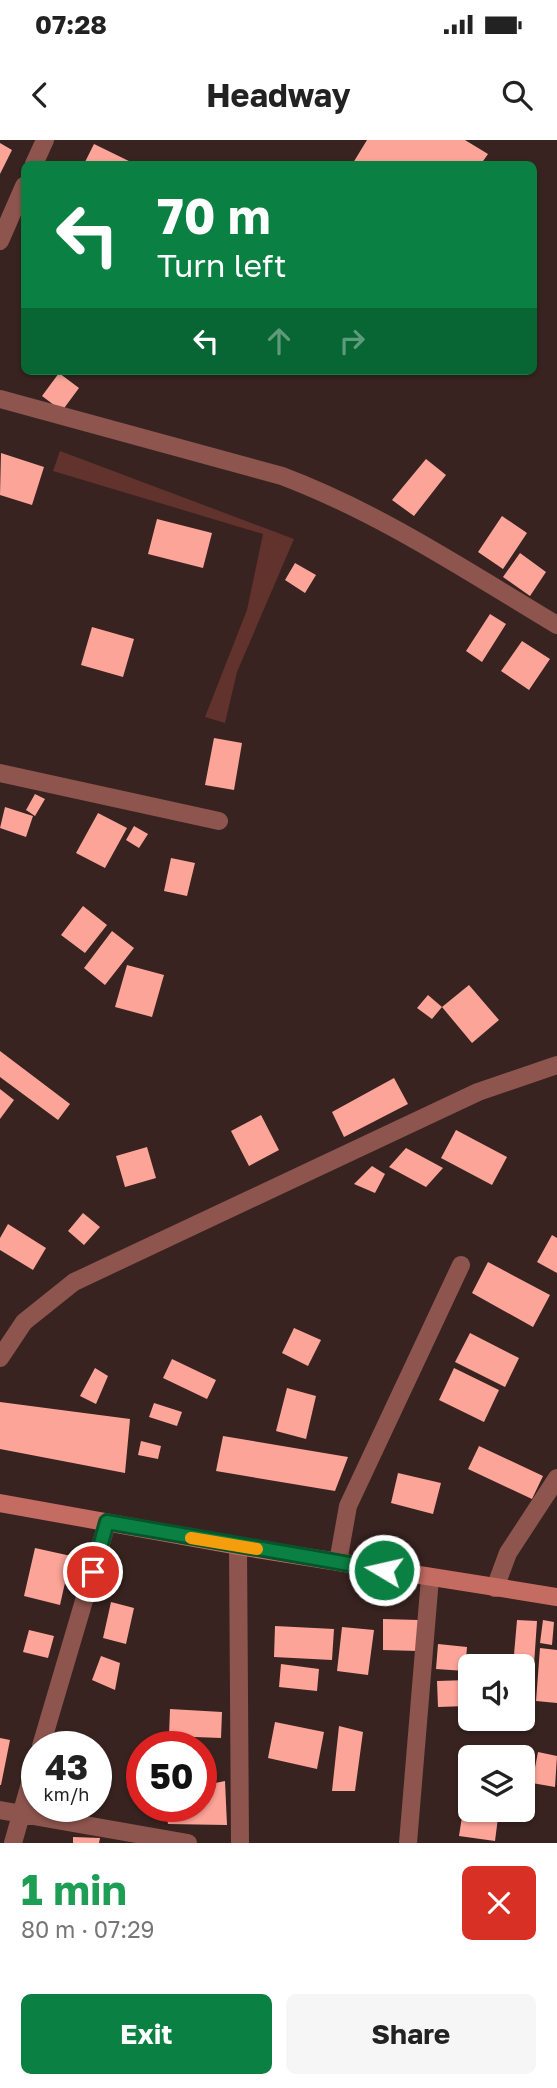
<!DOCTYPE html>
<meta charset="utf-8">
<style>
:root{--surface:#fff;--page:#f6f6f6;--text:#222;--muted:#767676;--accent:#0b8043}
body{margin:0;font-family:"Golos Text",sans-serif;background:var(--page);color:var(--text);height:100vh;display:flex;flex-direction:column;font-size:26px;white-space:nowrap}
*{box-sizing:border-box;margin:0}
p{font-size:23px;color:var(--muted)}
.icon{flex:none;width:38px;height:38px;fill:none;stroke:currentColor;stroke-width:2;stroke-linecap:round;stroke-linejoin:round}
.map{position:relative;height:1703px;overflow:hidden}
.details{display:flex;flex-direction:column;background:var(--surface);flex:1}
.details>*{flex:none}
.guide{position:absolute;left:21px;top:21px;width:516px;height:214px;border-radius:10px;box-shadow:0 2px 5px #0004;background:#0b8043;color:#fff;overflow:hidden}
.tools{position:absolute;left:458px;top:1514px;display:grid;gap:14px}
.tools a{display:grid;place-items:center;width:77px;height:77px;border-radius:10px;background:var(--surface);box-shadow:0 2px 5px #0004;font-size:35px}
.speed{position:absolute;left:21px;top:1591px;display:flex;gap:14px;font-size:35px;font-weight:700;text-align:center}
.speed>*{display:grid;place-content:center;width:91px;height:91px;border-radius:50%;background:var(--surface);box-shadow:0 2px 5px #0004;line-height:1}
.speed small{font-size:18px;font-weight:400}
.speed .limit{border:10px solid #d22;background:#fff;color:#111}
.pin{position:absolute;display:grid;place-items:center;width:60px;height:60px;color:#fff;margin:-30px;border:4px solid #fff;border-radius:50%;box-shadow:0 2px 7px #0007}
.me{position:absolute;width:77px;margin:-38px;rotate:279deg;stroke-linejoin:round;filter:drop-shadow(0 0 5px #0008)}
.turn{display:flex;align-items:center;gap:24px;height:147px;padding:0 21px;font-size:32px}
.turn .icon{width:91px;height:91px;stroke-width:2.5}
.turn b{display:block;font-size:49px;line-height:60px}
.lanes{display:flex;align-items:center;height:66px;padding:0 21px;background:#0003;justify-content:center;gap:35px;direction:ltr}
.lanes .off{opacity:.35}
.round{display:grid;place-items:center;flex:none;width:74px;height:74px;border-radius:10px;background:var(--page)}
.headline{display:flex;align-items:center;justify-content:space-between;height:119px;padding:0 21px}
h1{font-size:42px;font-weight:700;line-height:52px;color:#1e9e55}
.cta{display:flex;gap:14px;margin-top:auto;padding:14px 21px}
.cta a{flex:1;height:80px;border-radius:10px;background:var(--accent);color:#fff;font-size:28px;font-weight:700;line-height:80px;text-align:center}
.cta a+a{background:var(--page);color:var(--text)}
.status{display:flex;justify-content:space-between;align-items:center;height:49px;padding:0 35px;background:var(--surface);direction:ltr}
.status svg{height:19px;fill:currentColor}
header{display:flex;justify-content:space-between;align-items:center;height:91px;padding:0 21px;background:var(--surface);font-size:32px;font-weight:700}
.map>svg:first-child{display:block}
.green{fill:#62322c}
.building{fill:#fda499}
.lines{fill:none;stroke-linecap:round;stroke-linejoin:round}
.minor{stroke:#8d554e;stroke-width:18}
.secondary{stroke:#c56c62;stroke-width:18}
.route-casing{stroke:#07532c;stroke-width:18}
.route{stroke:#0b8043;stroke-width:12}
.slow{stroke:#f59e0b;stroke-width:12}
</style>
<div class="status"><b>07:28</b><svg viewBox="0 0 49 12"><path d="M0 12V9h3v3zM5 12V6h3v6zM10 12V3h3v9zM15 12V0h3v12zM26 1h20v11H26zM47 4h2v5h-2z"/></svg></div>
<header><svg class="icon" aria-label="back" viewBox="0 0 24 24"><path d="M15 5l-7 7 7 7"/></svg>Headway<svg class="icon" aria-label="search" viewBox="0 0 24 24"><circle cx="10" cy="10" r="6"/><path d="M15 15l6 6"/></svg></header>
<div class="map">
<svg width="557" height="1703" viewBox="0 0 557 1703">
<rect width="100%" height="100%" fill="#382320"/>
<path class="green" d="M60,311l234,88 -57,133 -12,51 -20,-6 42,-107 16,-76 -210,-63z"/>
<path class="building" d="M367,0h98l23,14 -7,10h-126l-2,-1z
M0,3l12,7 -12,24z
M94,4l41,20h-51z
M59,233l20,15 -17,23 -20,-15z
M1,313l43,14 -12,38 -32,-10z
M426,319l20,16 -32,41 -22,-16z
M502,376l25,17 -24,36 -25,-17z
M157,379l55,14 -9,35 -55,-14z
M520,413l26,19 -16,24 -27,-19z
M295,423l21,12 -11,18 -20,-13z
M490,474l16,10 -24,38 -16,-11z
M92,487l42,12 -11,38 -42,-12z
M522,501l28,18 -21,31 -28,-19z
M214,598l28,5 -8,47 -29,-5z
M35,654l10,5 -10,17 -9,-6z
M5,667l28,9 -7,21 -26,-9z
M98,673l29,15 -22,40 -29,-15z
M134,686l14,8 -9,14 -13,-8z
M171,718l24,5 -8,33 -23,-5z
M83,766l24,19 -22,28 -24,-18z
M112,791l22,17 -29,37 -21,-17z
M127,825l37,10 -12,42 -37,-10z
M469,845l30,35 -27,23 -30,-36z
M428,855l14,12 -10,12 -15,-11z
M0,911l70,53 -12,16 -58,-43z
M394,938l14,26 -64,33 -12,-25z
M0,949l14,11 -14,19z
M261,975l18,35 -30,16 -18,-35z
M456,990l51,27 -15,28 -51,-27z
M147,1007l9,31 -31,9 -9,-31z
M406,1008l37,20 -17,19 -37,-20z
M372,1026l13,8 -10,19 -21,-9z
M83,1073l17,14 -16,18 -16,-14z
M8,1084l38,24 -13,22 -33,-20v-12z
M552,1095l5,3v35l-20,-11z
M488,1122l62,33 -17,32 -61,-34z
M294,1188l27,12 -13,26 -26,-13z
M470,1193l49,25 -14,29 -50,-25z
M172,1219l44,21 -9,19 -44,-21z
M95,1228l13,8 -12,28 -16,-8z
M454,1228l45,22 -15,32 -45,-22z
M287,1248l29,8 -10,43 -30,-8z
M0,1262l130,17 -5,54 -125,-24z
M154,1263l28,9 -5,14 -28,-9z
M223,1296l125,21 -13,34 -119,-20z
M141,1301l20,5 -3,13 -20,-4z
M479,1306l64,30 -11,23 -64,-30z
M398,1333l43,10 -8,31 -42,-11z
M35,1408l36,8 -11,49 -36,-9z
M111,1462l23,6 -8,36 -23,-6z
M383,1479l35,1v31l-35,-1z
M517,1480l20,1 -5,73 -9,-1v-27h-10z
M543,1480l11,2 -2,23 -12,-2z
M275,1486l59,3 -2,31 -58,-3z
M342,1487l32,3 -6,45 -31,-4z
M29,1490l25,6 -6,22 -25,-6z
M438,1504l29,3 -2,24 -29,-2z
M540,1508l17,2v53l-21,-2z
M101,1516l19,7 -5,27 -23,-10z
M281,1524l38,5 -2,22 -38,-4z
M468,1540v26l-30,1 -1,-26z
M170,1569l52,3 -1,26 -52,-2z
M275,1582l49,10 -7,37 -49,-11z
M339,1586l24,6 -8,59h-23z
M0,1598l10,2 -9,45h-1z
M538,1612l19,4 -2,31 -23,-4z
M225,1641l2,44 -59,-1 -3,-18h36v-20z
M464,1664l7,1v5h28l-4,31 -36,-5z
M73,1697l27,1 -1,5h-26z"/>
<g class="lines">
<path class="minor" d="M34,24l11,-24
M0,101l24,-55
M0,259l282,77c98,37 185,95 275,149
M0,633l219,48
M0,1218l24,-36 50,-40 404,-190 79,-27
M238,1406l2,297
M338,1422l10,-56 113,-241
M495,1448l13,-35 49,-75
M41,1606l66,-223
M0,1670l188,33
M13,1703l24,-84
M408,1703l22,-265"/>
<path class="secondary" d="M0,1363l238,43 319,51"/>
</g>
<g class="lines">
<defs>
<path id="route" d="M93,1432l14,-50 277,48"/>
</defs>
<use href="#route" class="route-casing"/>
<use href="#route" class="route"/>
<path class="slow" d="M191,1398l66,11"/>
</g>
</svg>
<div class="tools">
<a><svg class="icon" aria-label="sound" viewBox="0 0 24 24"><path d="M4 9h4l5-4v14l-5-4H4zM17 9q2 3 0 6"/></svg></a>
<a><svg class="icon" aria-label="layers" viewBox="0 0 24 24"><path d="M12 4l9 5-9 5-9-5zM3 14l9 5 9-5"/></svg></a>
</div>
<div class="speed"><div>43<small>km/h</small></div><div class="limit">50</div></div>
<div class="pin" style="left:93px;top:1432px;background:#d93025"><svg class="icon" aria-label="arrive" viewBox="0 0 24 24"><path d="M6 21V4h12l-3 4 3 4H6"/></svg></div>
<svg class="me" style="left:384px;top:1430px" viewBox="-20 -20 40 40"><circle r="17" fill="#0b8043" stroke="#fff" stroke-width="3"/><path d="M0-11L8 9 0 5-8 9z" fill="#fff"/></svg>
<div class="guide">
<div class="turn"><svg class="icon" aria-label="left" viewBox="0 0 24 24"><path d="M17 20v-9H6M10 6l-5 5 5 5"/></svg><div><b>70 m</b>Turn left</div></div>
<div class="lanes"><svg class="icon" aria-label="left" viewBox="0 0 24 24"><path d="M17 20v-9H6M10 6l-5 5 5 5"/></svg><svg class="icon off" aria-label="ahead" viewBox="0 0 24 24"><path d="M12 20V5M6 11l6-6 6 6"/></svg><svg class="icon off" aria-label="right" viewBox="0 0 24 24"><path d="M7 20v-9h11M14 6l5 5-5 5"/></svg></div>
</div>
</div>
<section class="details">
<div class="headline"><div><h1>1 min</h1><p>80 m · 07:29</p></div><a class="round" style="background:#d93025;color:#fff"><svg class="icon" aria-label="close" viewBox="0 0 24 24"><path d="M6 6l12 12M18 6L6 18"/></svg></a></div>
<div class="cta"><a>Exit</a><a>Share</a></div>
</section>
